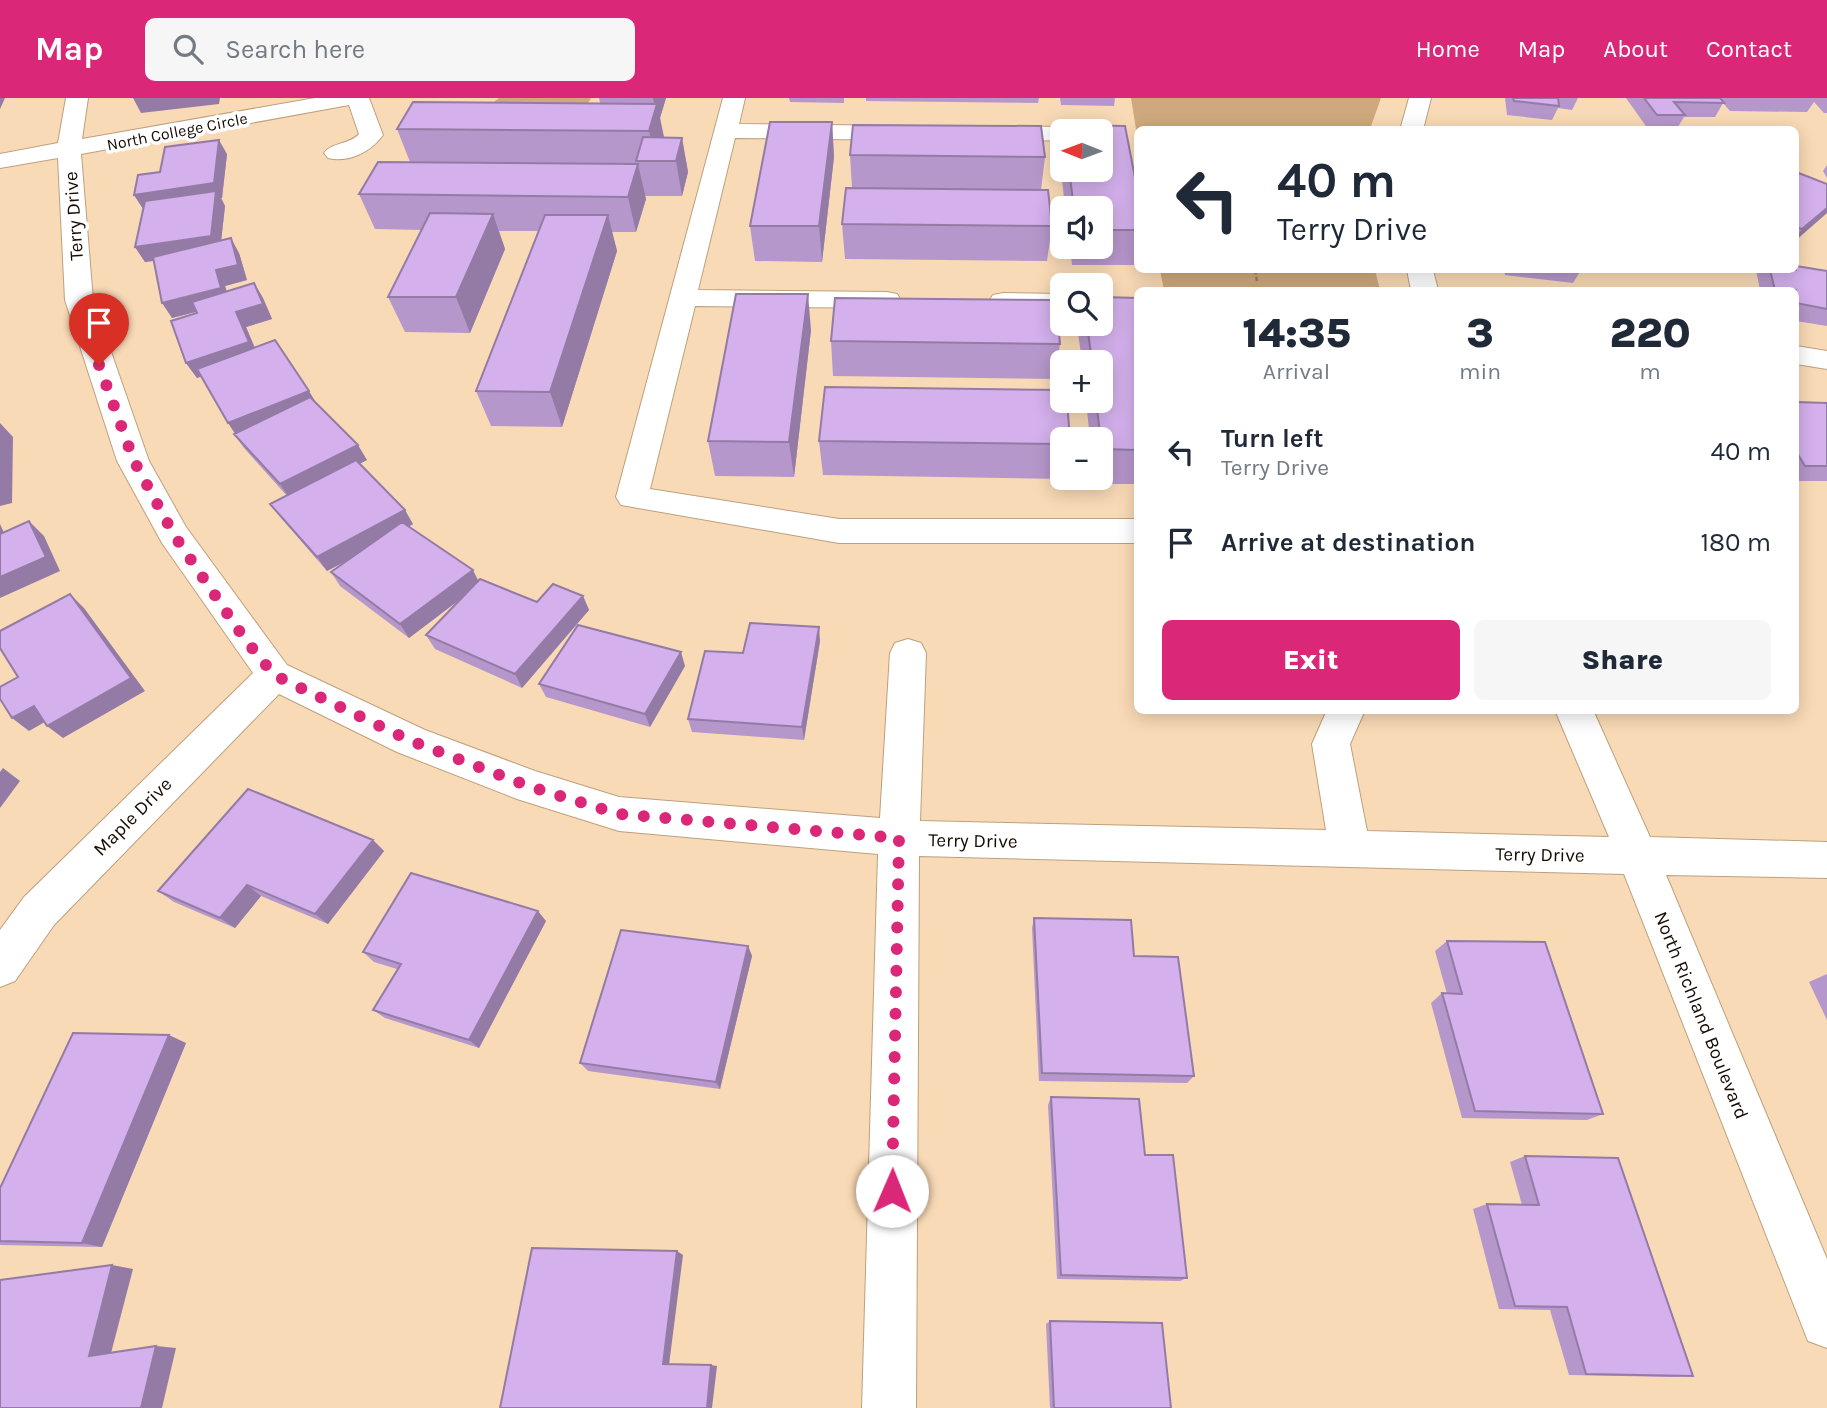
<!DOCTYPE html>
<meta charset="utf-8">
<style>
:root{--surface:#fff;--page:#f6f6f7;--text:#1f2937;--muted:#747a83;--accent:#db2777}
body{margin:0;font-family:Karla,sans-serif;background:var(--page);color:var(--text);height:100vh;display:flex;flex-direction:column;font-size:26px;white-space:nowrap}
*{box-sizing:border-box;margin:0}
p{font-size:23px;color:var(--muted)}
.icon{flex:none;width:38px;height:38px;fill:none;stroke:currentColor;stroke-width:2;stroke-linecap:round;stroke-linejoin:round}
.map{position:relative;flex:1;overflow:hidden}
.sheet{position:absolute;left:1134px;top:189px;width:665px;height:427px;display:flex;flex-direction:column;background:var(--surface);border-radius:10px;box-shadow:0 4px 18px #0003}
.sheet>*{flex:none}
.banner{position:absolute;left:1134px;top:28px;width:665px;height:147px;border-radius:10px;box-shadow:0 4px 18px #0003;background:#fff;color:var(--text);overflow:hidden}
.needle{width:46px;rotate:271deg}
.tools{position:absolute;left:1050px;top:21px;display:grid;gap:14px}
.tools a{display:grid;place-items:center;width:63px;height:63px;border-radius:10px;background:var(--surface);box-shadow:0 4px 18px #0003;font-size:35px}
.pin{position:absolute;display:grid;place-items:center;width:60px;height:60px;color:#fff;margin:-72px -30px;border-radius:50% 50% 50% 0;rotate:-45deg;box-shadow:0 0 7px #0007}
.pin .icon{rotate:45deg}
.me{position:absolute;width:77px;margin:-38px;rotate:1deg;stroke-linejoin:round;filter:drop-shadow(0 0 5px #0008)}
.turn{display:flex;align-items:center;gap:24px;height:147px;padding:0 28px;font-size:32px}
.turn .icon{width:91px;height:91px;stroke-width:2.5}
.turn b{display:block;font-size:49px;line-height:60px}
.eta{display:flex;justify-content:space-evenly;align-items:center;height:119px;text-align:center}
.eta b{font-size:42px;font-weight:800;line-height:49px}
.button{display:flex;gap:14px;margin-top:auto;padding:14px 28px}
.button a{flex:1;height:80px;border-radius:10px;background:var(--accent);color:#fff;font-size:28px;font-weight:800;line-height:80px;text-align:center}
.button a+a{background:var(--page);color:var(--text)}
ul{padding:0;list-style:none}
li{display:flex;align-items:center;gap:21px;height:91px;padding:0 28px}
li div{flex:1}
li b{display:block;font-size:26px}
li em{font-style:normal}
header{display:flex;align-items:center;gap:42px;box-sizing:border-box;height:98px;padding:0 35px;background:var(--accent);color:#fff}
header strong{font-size:33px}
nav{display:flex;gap:38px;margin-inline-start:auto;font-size:24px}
.search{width:490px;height:63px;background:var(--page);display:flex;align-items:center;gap:18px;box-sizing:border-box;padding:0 24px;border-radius:10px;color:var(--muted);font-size:26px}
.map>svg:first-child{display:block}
.green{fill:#cfa97d}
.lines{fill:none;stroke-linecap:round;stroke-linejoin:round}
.minor-casing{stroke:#bda07d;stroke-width:2}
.path{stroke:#978168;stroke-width:2.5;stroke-dasharray:4.5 2.5;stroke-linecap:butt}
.minor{fill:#fff;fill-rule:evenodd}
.wall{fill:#b697cb}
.shaded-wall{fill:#947ba5}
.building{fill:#d4b0ec;stroke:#947ba5;stroke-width:2}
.route{stroke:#db2777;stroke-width:12;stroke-dasharray:0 21.6}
.labels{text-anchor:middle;stroke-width:7;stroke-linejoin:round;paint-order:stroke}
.far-street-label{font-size:16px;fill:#160b02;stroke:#fff}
.street-label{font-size:19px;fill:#160b02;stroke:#fff}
</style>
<header>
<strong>Map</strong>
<div class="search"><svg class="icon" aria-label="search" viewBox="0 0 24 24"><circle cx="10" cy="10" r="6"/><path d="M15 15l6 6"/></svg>Search here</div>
<nav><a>Home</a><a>Map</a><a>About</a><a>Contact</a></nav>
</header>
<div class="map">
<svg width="1827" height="1310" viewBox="0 0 1827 1310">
<rect width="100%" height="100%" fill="#f9dab6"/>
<path class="green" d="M499,0h91l1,1 -10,12 -91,-6z
M1131,0h250l-11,31 -232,1 -1,5z
M1160,172h215l5,20h-216z"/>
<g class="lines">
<defs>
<path id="minor" d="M66,0h22l-6,41 233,-41h54l14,37c-12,17 -35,28 -55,23l-4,-5c8,-11 25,-8 35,-19l-10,-29 -268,49 12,146 56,161 37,66 101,138 138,65 110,41 84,26 261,21 10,-165 5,-10 13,-4 13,4 5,10 -6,168 406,9 -14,-86 15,-34h38l-15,34 17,87 242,6 -54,-127h38l57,127 177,5v36l-161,-3 161,384v89l-19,-7 -184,-467 -705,-18 -3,552h-54l16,-554 -259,-23 -102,-32 -120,-47 -118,-58 -225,231 -39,56 -15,6v-57l24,-33 229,-224 -91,-130 -45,-82 -52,-161 -7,-142 -58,10v-14l58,-11z
M723,0h22l-6,26 166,2 8,2 4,5 -4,5 -8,2 -170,-2 -37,152 189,2 10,2 4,6 -4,6 -10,2 -192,-2 -45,183 189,30h299v24h-299l-218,-38 -5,-8z
M1409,0h22l-8,32h-23z
M990,28l72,1 10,4h-10v10l-80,-3 -4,-5 4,-5z
M1407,172h26l5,20h-27z
M1003,195l59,1v16l-69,-3 -4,-6 4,-6z
M1796,248l31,5v18l-31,-5z"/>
</defs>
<use href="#minor" class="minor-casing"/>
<path class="path" d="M1255,172l2,11"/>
<use href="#minor" class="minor"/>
</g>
<path class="wall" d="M599,0h67l-6,20 4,19 18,1 6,34 -6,24h-37l1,3 -10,33h-24l5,19 -55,176 -71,-1 -15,-35 63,-160h-40l6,18 -35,84 -65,-1 -17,-35 34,-67 -47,-1 -16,-35 51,-32 -13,-33 203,-26z
M789,0h55v5l-54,-1z
M866,0h173l-1,5 -172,-2z
M1060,0h55l-1,8 -53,-1z
M1505,0h73l-6,12 -14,-2 -6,12 -45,-5z
M1626,0h201v15h-3l-10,-11 -7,10 -77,-1 -7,-8 -8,14h-31l-8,13 -28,-1z
M832,24l2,35 -12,105 -67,-1 -5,-35z
M1064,27l61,1 13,67v72h-66l-2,-18h31v-39h-36l-5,-48 2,-22v32h39v-39h-38z
M227,56l-5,44h-1l4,8 -4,35 18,12 8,27 -22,6 2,5 27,-8 9,15 9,21 -26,8 9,21 61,55 51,57 -8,4 54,60 -4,3 69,54 59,21 46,-6 6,14 -67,78 -87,-39 -9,-14 36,-37 -53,40 -69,-52 -9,-14 14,-10 -18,9 -46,-53 -11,-14 17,-8 -43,-48 -10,-14 1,-1 -34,-57 -4,2 -11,-15 11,-50 -1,-1 -24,6 -18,-57 -9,1 -10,-15 8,-38 -9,-14 26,-23z
M850,57l195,2 -4,33 11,36 -5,35 -202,-2 -3,-35 10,-36z
M1827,67v13l-4,-7z
M1796,74l31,12v29l-31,27z
M1504,172h77l-8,13 -68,-8z
M1756,172h40l31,1v55l-31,-5v-31h-36z
M1138,200v186h-42l-1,-6h6v-39h-11l-4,-38h15v-39h-19l-4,-29 1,-9h22z
M811,232l-17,147 -79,-1 -7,-35z
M831,243l229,3 -5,35 -222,-3z
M1796,304l31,1v78h-31z
M1062,341v39l3,1 -242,-4 -4,-34z
M820,543l-16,99 -112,-8 -4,-13 55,-66z
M685,568l-35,61 -104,-30 -7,-13z
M373,742l11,11 -56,73 -67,-28 -26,32 -61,-26 -16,-11z
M1034,820l100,38 60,120 -7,7 -148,-2 -7,-153z
M546,823l-67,127 -94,-30 -12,-8 24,-41 -23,-7 -11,-10z
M1447,843l156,173 -16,6 -125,-2 -31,-115 11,-10 5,1 -12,-43z
M748,848l4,10 -32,133 -132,-18 -8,-8z
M1827,876v46l-18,-38z
M186,945l-84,204 -102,-2v-57z
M1051,999l94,58 42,123 -7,3 -123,-2 -9,-174z
M1525,1058l168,220 -21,1 -103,-2 -19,-65 -51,-1 -26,-100 14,-5 35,1 -12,-43z
M1050,1223l121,87h-121l-4,-84z"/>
<path class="shaded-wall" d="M0,0h5l-5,11z
M133,0h87l-1,6 -78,9z
M653,0h13l-6,20 4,20 -9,23 -6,-30 6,-21z
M832,24l2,35 -12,105 -3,-36z
M682,40l6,34 -6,24 -6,-35z
M219,42l8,14 -5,44h-1l4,8 -5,45 -75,11 -10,-15 9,-37 -10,-15z
M638,66l8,35 -10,33 -8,-35z
M1827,110v5l-31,27v-2l6,-9z
M493,116l12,35 -35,84 -14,-36z
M608,117l9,36 -55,176 -12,-35z
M231,140l8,15 8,27 -22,6 5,17 -58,15 -10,-15 54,-33z
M254,185l9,15 9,21 -26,8 13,31 -62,20 -11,-15 50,-51z
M808,196l3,36 -17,147 -5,-35z
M309,293l9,15 -80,32 -10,-15z
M0,325l13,14 -1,66 -12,3z
M358,347l9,15 -77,39 -10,-15z
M405,412l8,14 -86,47 -10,-14z
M29,423l15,15 16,35 -60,27v-21z
M0,426l12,26 -12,-12z
M473,472l7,14 -71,54 -9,-14z
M70,496l14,14 61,83 -82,47 -16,-12z
M583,498l6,14 -67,78 -7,-14z
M819,529l1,14 -16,99 -2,-13z
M681,554l4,14 -35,61 -5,-13z
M34,608l16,13 -21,12 -17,-13z
M3,670l17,13 -20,27v-36z
M373,742l11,11 -56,73 -13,-10z
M247,787l14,11 -26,32 -15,-10z
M538,813l8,10 -67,127 -10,-8z
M748,848l4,10 -32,133 -4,-7z
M169,937l17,8 -84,204 -20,-4z
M677,1153l6,4 -14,110 -6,-1z
M112,1167l21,4 -23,88 -21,-1z
M156,1248l20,2 -14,60h-21z
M711,1267l6,1 -5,42h-5z"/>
<path class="building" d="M1513,0h45l1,8 -45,-5z
M1644,0h76l4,5 -50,-1 11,13h-28z
M413,4l244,2 -8,27 -252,-2z
M770,24h62l-13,104h-69z
M853,27l188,1 4,31 -195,-2z
M1064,27l61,1 13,67v37h-37v-22h-27l-5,-38h32v-39h-36z
M643,39l39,1 -6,23h-40z
M219,42l-5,43 -80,12 4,-20 22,-3 5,-25z
M378,64l260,2 -10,33 -269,-3z
M1796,74l31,12v24l-25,21 -6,-2z
M846,90l202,2 4,36 -210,-2z
M216,93l-5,45 -76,11 10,-46z
M430,115l63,1 -37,83h-68z
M545,117h63l-58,177 -74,-1z
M231,140l7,27 -22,5 5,18 -59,15 -9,-46z
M1796,168l31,5v38l-31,-6v-13h-21l-5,-20h26z
M254,185l9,21 -27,8 13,30 -63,21 -15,-42 26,-8 -5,-11z
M736,196h72l-19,148 -81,-1z
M1101,199l37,1v152l-36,-1 -6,-48h5v-39h-9l-5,-38h14z
M835,200l221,2 4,44 -229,-3z
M275,242l34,51 -81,32 -31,-54z
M825,289l237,3v11h5l3,38h-8v5l-243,-3z
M310,299l48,48 -78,39 -46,-50z
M1796,304l31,1v63h-22l-9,-15z
M356,362l49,50 -88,47 -47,-53z
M29,423l17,36 -46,20v-43z
M402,424l71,48 -73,54 -69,-52z
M480,481l57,23 16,-18 30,12 -68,78 -89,-39z
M70,496l61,84 -84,48 -13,-20 -22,12 -12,-19v-12l18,-10 -18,-29v-17z
M750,525l69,4 -17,100 -114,-8 17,-68 38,2z
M578,527l103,27 -36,62 -106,-30z
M248,691l125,51 -58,74 -68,-29 -27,33 -62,-27z
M411,775l127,38 -69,129 -96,-30 28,-46 -38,-12z
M1034,820l97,2 3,36 44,1 16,119 -152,-3z
M621,832l127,16 -32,136 -136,-19z
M1447,843l98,1 58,172 -128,-3 -33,-118 20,1z
M73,935l96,2 -87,208 -82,-2v-53z
M1051,999l88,2 6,56h28l14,123 -126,-3z
M1525,1058l93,2 75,218 -107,-2 -19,-67 -52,-1 -28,-102 52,1z
M532,1150l145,3 -14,113 48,1 -4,43h-207z
M112,1167l-23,91 67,-10 -15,62h-141v-128z
M1050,1223l112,2 9,85h-117z"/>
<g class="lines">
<path class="route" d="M99,267l35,96 40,74 70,103 30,37 137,66 120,46 88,27 280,24 -7,353"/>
</g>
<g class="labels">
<g class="far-street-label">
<text transform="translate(177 33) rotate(-11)" y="6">North College Circle</text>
</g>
<g class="street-label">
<text transform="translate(73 118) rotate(-94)" y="7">Terry Drive</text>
<text transform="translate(132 718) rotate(-45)" y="7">Maple Drive</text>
<text transform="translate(973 742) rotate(1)" y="7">Terry Drive</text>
<text transform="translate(1540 756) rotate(1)" y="7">Terry Drive</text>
<text transform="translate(1702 917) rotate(68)" y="7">North Richland Boulevard</text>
</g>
</g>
</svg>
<div class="tools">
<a><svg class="needle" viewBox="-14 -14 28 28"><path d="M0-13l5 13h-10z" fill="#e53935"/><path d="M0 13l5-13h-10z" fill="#747a83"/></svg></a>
<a><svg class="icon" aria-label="sound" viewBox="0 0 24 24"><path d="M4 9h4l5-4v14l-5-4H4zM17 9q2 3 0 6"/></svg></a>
<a><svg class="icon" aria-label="search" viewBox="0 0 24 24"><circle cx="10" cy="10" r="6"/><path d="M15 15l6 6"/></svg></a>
<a>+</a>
<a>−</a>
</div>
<div class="pin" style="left:99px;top:267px;background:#d93025"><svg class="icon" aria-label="arrive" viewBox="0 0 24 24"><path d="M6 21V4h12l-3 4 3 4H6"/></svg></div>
<svg class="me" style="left:892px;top:1093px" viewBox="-20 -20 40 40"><circle r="19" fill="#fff"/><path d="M0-13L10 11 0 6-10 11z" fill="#db2777"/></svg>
<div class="banner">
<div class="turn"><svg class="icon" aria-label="left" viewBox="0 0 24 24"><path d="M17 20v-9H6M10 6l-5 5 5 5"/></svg><div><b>40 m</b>Terry Drive</div></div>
</div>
<section class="sheet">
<div class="eta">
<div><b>14:35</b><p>Arrival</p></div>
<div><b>3</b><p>min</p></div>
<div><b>220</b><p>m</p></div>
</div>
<ul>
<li><svg class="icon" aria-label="left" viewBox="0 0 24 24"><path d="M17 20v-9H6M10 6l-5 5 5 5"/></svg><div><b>Turn left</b><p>Terry Drive</p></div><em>40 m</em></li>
<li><svg class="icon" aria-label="arrive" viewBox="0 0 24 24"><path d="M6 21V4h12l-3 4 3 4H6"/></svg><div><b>Arrive at destination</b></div><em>180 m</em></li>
</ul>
<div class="button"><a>Exit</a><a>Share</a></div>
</section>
</div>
